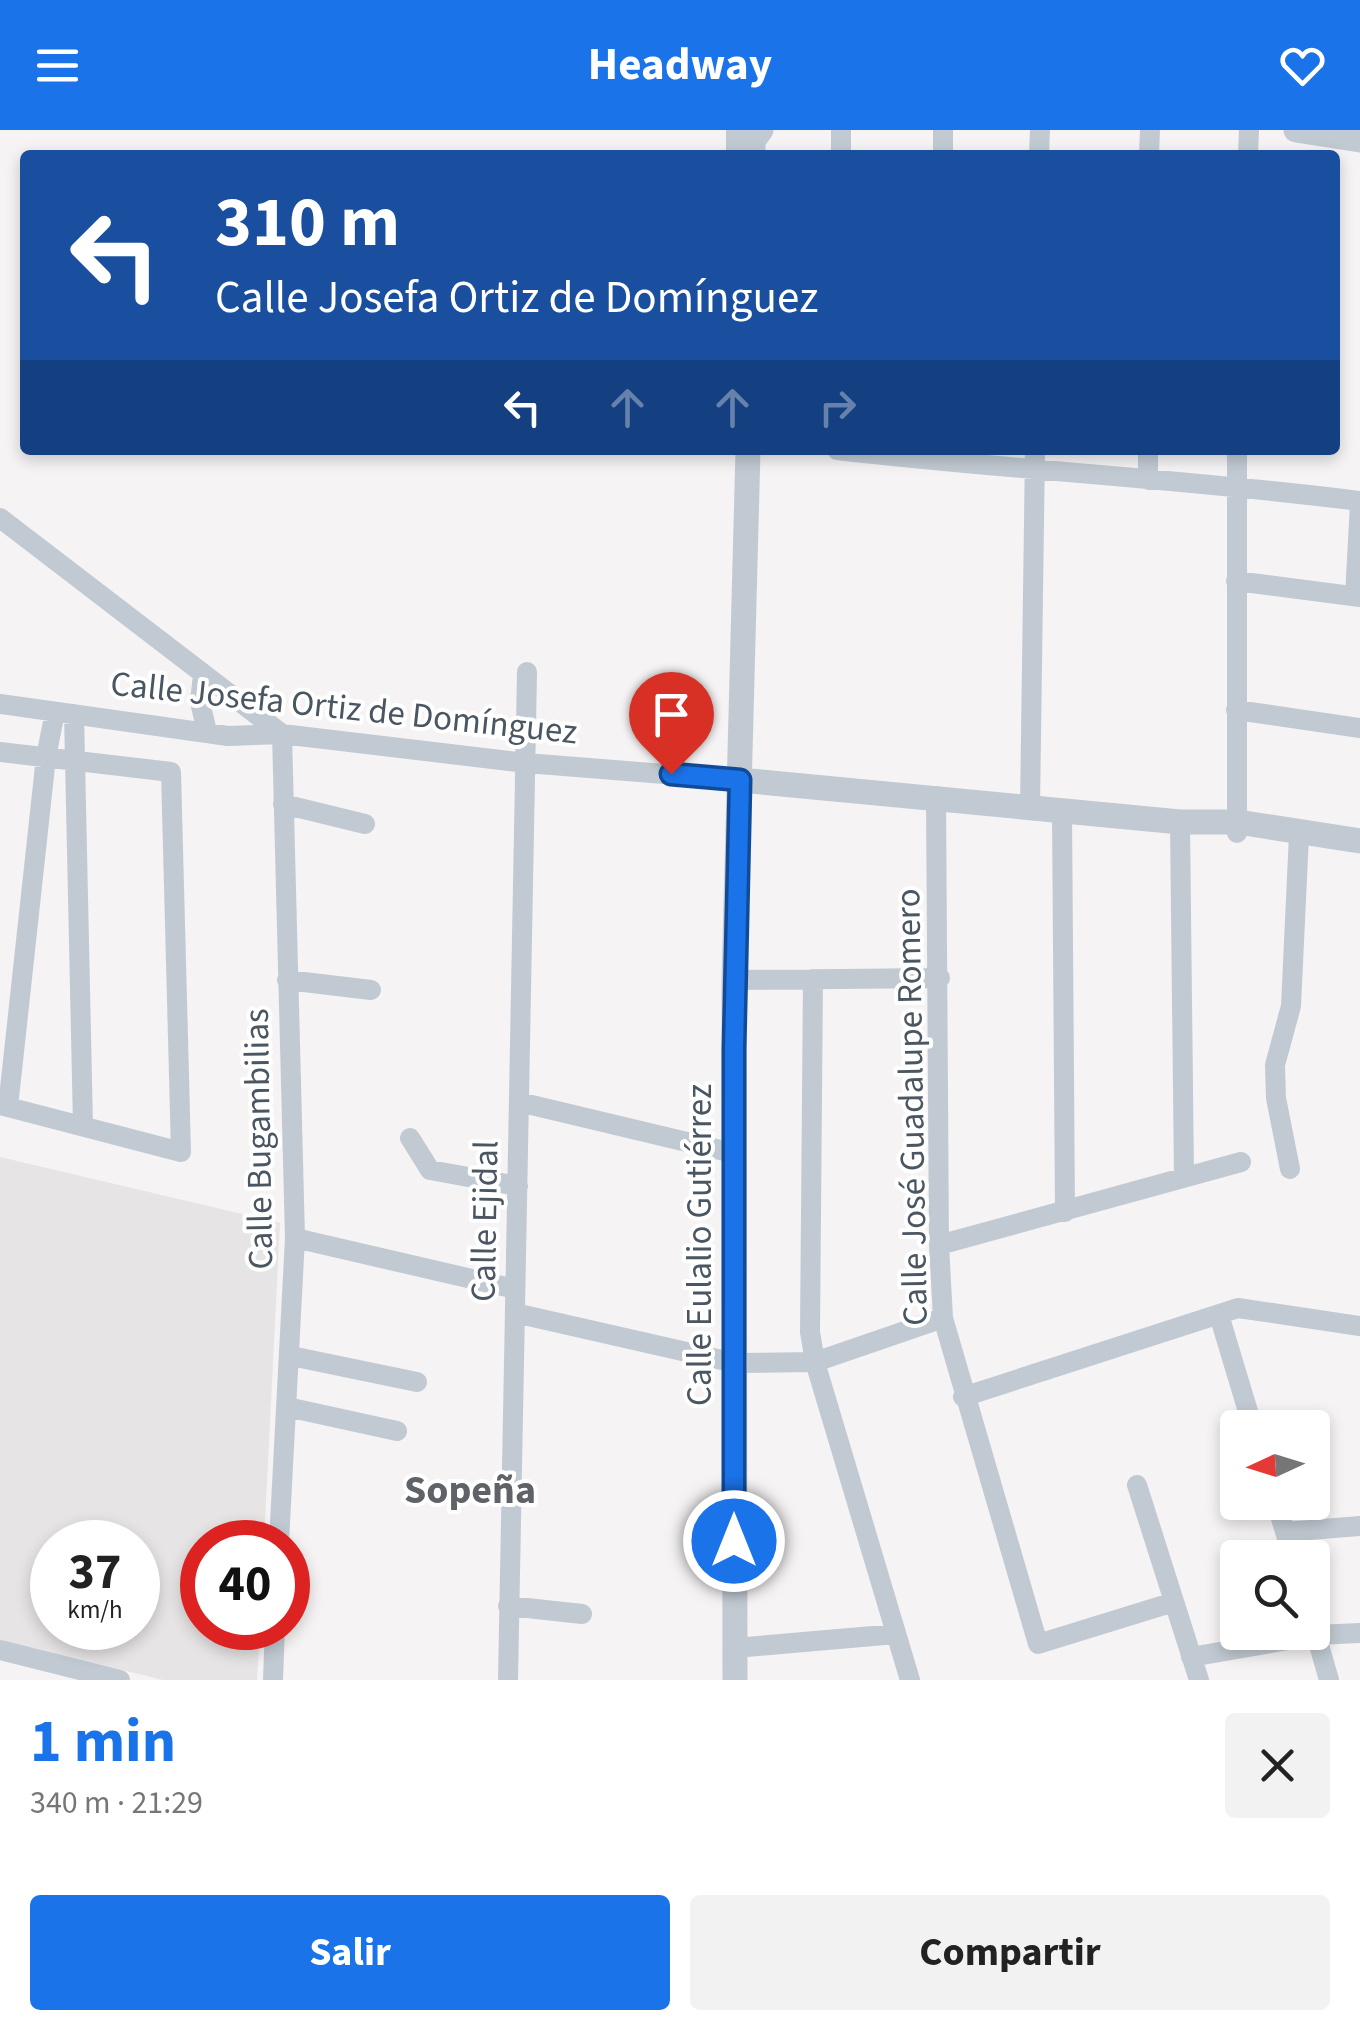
<!DOCTYPE html>
<html lang="es">
<meta charset="utf-8">
<style>
:root{--surface:#fff;--page:#f2f2f2;--text:#222;--muted:#767676;--accent:#1a73e8}
body{margin:0;font-family:"Source Sans 3",sans-serif;background:var(--page);color:var(--text);height:100vh;display:flex;flex-direction:column;font-size:38px;white-space:nowrap}
*{box-sizing:border-box;margin:0}
p{font-size:32px;color:var(--muted)}
.icon{flex:none;width:55px;height:55px;fill:none;stroke:currentColor;stroke-width:2;stroke-linecap:round;stroke-linejoin:round}
.map{position:relative;height:1550px;overflow:hidden}
.sheet{display:flex;flex-direction:column;background:var(--surface);flex:1}
.sheet>*{flex:none}
.guide{position:absolute;left:20px;top:20px;width:1320px;height:305px;border-radius:10px;box-shadow:0 5px 15px #0003;background:#1a4fa0;color:#fff;overflow:hidden}
.needle{width:65px;rotate:266deg}
.fabs{position:absolute;left:1220px;top:1280px;display:grid;gap:20px}
.fabs a{display:grid;place-items:center;width:110px;height:110px;border-radius:10px;background:var(--surface);box-shadow:0 5px 15px #0003;font-size:50px}
.speed{position:absolute;left:30px;top:1390px;display:flex;gap:20px;font-size:50px;font-weight:700;text-align:center}
.speed>*{display:grid;place-content:center;width:130px;height:130px;border-radius:50%;background:var(--surface);box-shadow:0 5px 15px #0003;line-height:1}
.speed small{font-size:25px;font-weight:400}
.speed .limit{border:15px solid #d22;background:#fff;color:#111}
.pin{position:absolute;display:grid;place-items:center;width:85px;height:85px;color:#fff;margin:-102px -42px;border-radius:50% 50% 50% 0;rotate:-45deg;box-shadow:0 0 10px #0007}
.pin .icon{rotate:45deg}
.me{position:absolute;width:110px;margin:-55px;rotate:0deg;stroke-linejoin:round;filter:drop-shadow(0 0 8px #0008)}
.turn{display:flex;align-items:center;gap:35px;height:210px;padding:0 30px;font-size:45px}
.turn .icon{width:130px;height:130px;stroke-width:2.5}
.turn b{display:block;font-size:70px;line-height:85px}
.lanes{display:flex;align-items:center;height:95px;padding:0 30px;background:#0003;justify-content:center;gap:50px;direction:ltr}
.lanes .off{opacity:.35}
.round{display:grid;place-items:center;flex:none;width:105px;height:105px;border-radius:10px;background:var(--page)}
.summary{display:flex;align-items:center;justify-content:space-between;height:170px;padding:0 30px}
h1{font-size:60px;font-weight:700;line-height:75px;color:var(--accent)}
.primary-button{display:flex;gap:20px;margin-top:auto;padding:20px 30px}
.primary-button a{flex:1;height:115px;border-radius:10px;background:var(--accent);color:#fff;font-size:40px;font-weight:700;line-height:115px;text-align:center}
.primary-button a+a{background:var(--page);color:var(--text)}
header{display:flex;justify-content:space-between;align-items:center;height:130px;padding:0 30px;background:var(--accent);color:#fff;font-size:45px;font-weight:700}
.map>svg:first-child{display:block}
.education{fill:#e6e4e5;fill-rule:evenodd}
.lines{fill:none;stroke-linecap:round;stroke-linejoin:round}
.minor{stroke:#c1cad2;stroke-width:20}
.tertiary{stroke:#c1cad2;stroke-width:25}
.route-casing{stroke:#114b97;stroke-width:25}
.route{stroke:#1a73e8;stroke-width:18}
.labels{text-anchor:middle;stroke-width:8;stroke-linejoin:round;paint-order:stroke}
.street-label{font-size:35px;fill:#4a5661;stroke:#fff}
.quarter-label{font-size:40px;font-weight:bold;fill:#5f6368;stroke:#fff}
</style>
<header><svg class="icon" aria-label="menu" viewBox="0 0 24 24"><path d="M4 6h16M4 12h16M4 18h16"/></svg>Headway<svg class="icon" aria-label="heart" viewBox="0 0 24 24"><path d="M12 20l-8-8c-3-5 5-10 8-4 3-6 11-1 8 4z"/></svg></header>
<div class="map">
<svg width="1360" height="1550" viewBox="0 0 1360 1550">
<rect width="100%" height="100%" fill="#f5f3f3"/>
<path class="education" d="M0,1027l280,66 -16,319h-62v86h58l-3,52h-94l-163,-40zM52,1412h86v86h-86z"/>
<g class="lines">
<path class="minor" d="M736,25v-25
M841,25v-25
M943,25v-25
M1039,25l1,-25
M1149,25l1,-25
M1248,25l1,-25
M837,320c174,20 349,29 523,51
M1148,350v-30
M0,388l282,216
M1236,451l124,16
M1355,466l5,-93
M203,544l-3,28 7,30
M0,574l228,32 54,-2 244,29 214,17
M1236,580l124,18
M74,584l9,412
M0,622l171,20 10,380 -181,-47
M936,666l3,449 4,73 95,326 136,-42
M283,674l82,20
M1030,678l5,-358
M1062,682l3,400
M1180,692l4,356
M1237,703v-383
M813,849l-3,353 5,30 95,318
M287,850l84,10
M734,850l206,-2
M519,972l214,51
M8,977l38,-350 9,-45
M410,1008l20,32 88,16
M1290,1039l-14,-71 -1,-33 16,-59 8,-171
M295,1108l220,51
M939,1115l302,-83
M515,1183l220,50 80,-1 128,-44
M1219,1185l34,113
M291,1226l126,26
M963,1267l275,-89 122,18
M287,1277l110,24
M1137,1355l62,195
M1276,1372l17,56
M1285,1402l75,-6
M279,1412l16,-304 -13,-504
M508,1476l74,8
M1313,1494l16,56
M735,1518l161,-14
M0,1520l120,30
M1191,1527l125,-22 44,-2
M273,1550l2,-52
M508,1550l19,-1008"/>
<path class="tertiary" d="M1296,0l64,10
M753,25v-14l8,-11
M740,650l440,42h58l122,19
M735,1550l-1,-700 14,-530"/>
</g>
<g class="lines">
<defs>
<path id="route" d="M671,644l69,6 -6,269v492"/>
</defs>
<use href="#route" class="route-casing"/>
<use href="#route" class="route"/>
</g>
<g class="labels">
<g class="street-label">
<text transform="translate(344 577) rotate(6)" y="12">Calle Josefa Ortiz de Domínguez</text>
<text transform="translate(911 977) rotate(-91)" y="12">Calle José Guadalupe Romero</text>
<text transform="translate(258 1009) rotate(-91)" y="12">Calle Bugambilias</text>
<text transform="translate(484 1091) rotate(-89)" y="12">Calle Ejidal</text>
<text transform="translate(699 1115) rotate(-90)" y="12">Calle Eulalio Gutiérrez</text>
</g>
<g class="quarter-label">
<text x="470" y="1373">Sopeña</text>
</g>
</g>
</svg>
<div class="fabs">
<a><svg class="needle" viewBox="-14 -14 28 28"><path d="M0-13l5 13h-10z" fill="#e53935"/><path d="M0 13l5-13h-10z" fill="#767676"/></svg></a>
<a><svg class="icon" aria-label="search" viewBox="0 0 24 24"><circle cx="10" cy="10" r="6"/><path d="M15 15l6 6"/></svg></a>
</div>
<div class="speed"><div>37<small>km/h</small></div><div class="limit">40</div></div>
<div class="pin" style="left:671px;top:644px;background:#d93025"><svg class="icon" aria-label="arrive" viewBox="0 0 24 24"><path d="M6 21V4h12l-3 4 3 4H6"/></svg></div>
<svg class="me" style="left:734px;top:1411px" viewBox="-20 -20 40 40"><circle r="17" fill="#1a73e8" stroke="#fff" stroke-width="3"/><path d="M0-11L8 9 0 5-8 9z" fill="#fff"/></svg>
<div class="guide">
<div class="turn"><svg class="icon" aria-label="left" viewBox="0 0 24 24"><path d="M17 20v-9H6M10 6l-5 5 5 5"/></svg><div><b>310 m</b>Calle Josefa Ortiz de Domínguez</div></div>
<div class="lanes"><svg class="icon" aria-label="left" viewBox="0 0 24 24"><path d="M17 20v-9H6M10 6l-5 5 5 5"/></svg><svg class="icon off" aria-label="ahead" viewBox="0 0 24 24"><path d="M12 20V5M6 11l6-6 6 6"/></svg><svg class="icon off" aria-label="ahead" viewBox="0 0 24 24"><path d="M12 20V5M6 11l6-6 6 6"/></svg><svg class="icon off" aria-label="right" viewBox="0 0 24 24"><path d="M7 20v-9h11M14 6l5 5-5 5"/></svg></div>
</div>
</div>
<section class="sheet">
<div class="summary"><div><h1>1 min</h1><p>340 m · 21:29</p></div><a class="round"><svg class="icon" aria-label="close" viewBox="0 0 24 24"><path d="M6 6l12 12M18 6L6 18"/></svg></a></div>
<div class="primary-button"><a>Salir</a><a>Compartir</a></div>
</section>
